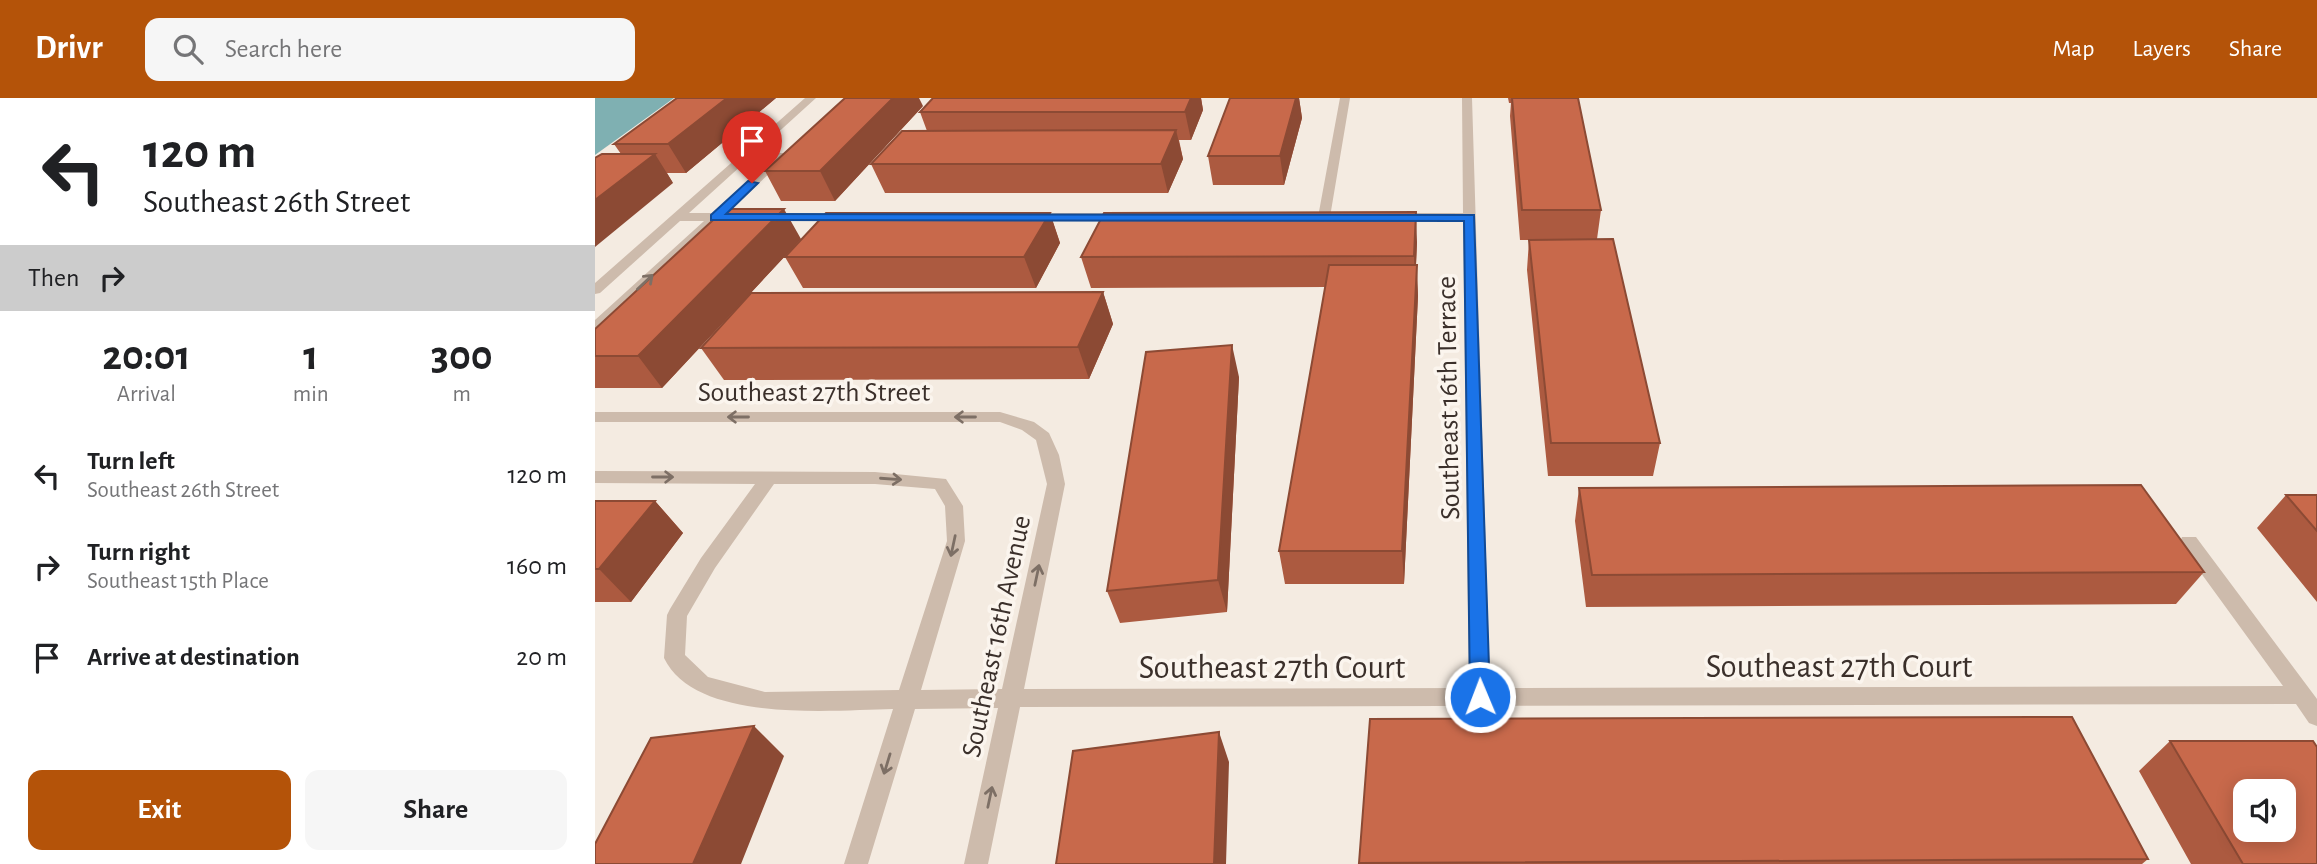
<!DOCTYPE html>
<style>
:root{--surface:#fff;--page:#f6f6f6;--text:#202124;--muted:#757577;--accent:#b45309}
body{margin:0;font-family:"Alegreya Sans",sans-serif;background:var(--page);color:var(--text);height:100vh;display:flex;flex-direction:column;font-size:26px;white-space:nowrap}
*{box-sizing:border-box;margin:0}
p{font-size:23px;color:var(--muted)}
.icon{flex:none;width:38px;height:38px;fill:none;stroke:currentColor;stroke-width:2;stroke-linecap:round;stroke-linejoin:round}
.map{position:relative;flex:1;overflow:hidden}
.side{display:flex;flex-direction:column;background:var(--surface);width:595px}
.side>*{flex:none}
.guide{background:#fff;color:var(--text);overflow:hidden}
.tools{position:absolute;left:1638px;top:681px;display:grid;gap:14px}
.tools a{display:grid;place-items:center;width:63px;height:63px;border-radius:14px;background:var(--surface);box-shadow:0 4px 18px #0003;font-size:35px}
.pin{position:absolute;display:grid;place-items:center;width:60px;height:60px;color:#fff;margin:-72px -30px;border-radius:50% 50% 50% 0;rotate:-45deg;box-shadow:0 0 7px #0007}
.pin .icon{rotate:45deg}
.me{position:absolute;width:77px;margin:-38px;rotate:359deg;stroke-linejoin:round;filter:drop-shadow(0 0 5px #0008)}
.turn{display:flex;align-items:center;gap:24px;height:147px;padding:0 28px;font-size:32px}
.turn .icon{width:91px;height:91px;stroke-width:2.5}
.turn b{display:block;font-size:49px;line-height:60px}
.then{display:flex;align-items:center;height:66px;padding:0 28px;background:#0003;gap:14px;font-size:26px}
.eta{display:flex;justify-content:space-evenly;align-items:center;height:119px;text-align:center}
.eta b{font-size:42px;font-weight:700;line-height:49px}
.button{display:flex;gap:14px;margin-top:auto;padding:14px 28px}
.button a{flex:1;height:80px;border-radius:14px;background:var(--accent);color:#fff;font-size:28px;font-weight:700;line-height:80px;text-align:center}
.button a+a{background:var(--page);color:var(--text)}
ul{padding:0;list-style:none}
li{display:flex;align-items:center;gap:21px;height:91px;padding:0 28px}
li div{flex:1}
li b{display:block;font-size:26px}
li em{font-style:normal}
header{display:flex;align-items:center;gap:42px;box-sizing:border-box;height:98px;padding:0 35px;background:var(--accent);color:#fff}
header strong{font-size:33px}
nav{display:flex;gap:38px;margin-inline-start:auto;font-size:24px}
.search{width:490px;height:63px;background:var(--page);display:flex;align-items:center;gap:18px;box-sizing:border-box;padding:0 24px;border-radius:14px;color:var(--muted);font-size:26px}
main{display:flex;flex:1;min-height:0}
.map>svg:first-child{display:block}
.water{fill:#7fb0b2}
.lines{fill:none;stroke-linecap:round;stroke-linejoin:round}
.minor{fill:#cdbbac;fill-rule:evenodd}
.wall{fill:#ac5a40}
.shaded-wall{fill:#8c4a34}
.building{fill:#c8694b;stroke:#8c4a34;stroke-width:2;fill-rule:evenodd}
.oneway{stroke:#7d6f65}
.route{fill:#1a73e8;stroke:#114b97;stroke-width:2}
.labels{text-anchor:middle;stroke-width:7;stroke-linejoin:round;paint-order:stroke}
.street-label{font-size:28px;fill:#3b302b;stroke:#fbf5ee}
.near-street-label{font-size:33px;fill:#3b302b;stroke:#fbf5ee}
</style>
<header>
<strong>Drivr</strong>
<div class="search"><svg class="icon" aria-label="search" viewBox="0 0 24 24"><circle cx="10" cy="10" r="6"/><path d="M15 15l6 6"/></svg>Search here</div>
<nav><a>Map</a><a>Layers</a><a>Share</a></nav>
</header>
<main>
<section class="side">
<div class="guide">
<div class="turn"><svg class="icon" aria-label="left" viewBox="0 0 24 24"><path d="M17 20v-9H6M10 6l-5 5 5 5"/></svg><div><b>120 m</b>Southeast 26th Street</div></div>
<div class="then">Then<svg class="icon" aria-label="right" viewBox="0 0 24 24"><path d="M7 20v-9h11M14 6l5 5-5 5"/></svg></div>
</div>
<div class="eta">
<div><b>20:01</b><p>Arrival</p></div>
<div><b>1</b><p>min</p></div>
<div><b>300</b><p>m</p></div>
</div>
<ul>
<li><svg class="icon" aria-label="left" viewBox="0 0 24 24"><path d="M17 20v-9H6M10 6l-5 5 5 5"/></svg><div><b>Turn left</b><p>Southeast 26th Street</p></div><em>120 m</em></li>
<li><svg class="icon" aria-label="right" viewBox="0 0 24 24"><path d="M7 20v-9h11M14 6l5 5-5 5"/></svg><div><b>Turn right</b><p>Southeast 15th Place</p></div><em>160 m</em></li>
<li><svg class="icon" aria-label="arrive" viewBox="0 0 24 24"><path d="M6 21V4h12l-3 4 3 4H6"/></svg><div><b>Arrive at destination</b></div><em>20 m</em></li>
</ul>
<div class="button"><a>Exit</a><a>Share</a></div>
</section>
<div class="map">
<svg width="1722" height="766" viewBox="0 0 1722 766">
<rect width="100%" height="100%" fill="#f4ebe1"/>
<path class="water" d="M0,0h79l-79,57z"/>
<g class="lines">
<path class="minor" d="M210,0h11l-127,115h23l67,-60h8v4l-60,56 16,1v6l-24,1 -119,110 -5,1v-12l109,-99h-24l-80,72 -5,1v-11z
M745,0h10l-20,119 -6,4 -6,-4z
M867,0h10l18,590 793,-2 -101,-139 -2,-5 2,-5h14l121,162v27l-8,-3 -13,-19 -1276,3 -32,157h-24l34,-156 -83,1 -47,155h-24l49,-155c-61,1 -197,15 -229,-51l3,-43 3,-6 31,-51 54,-74 -160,-1v-12l280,1 71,7 17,27 2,35 -44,149 81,-1 45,-205 -11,-44 -14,-10 -22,-8h-405v-10h405l34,10 15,11 10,22 6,29 -41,205 445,-1 -6,-467h-69l-6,-4 6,-4h69zM179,386h101l60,5 10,17 2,35 -48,149 -134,2 -57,-15 -23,-22 2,-39 28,-48z
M172,115h77l6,4 -6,4 -81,-1 -2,-3z
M435,115h94l6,4 -6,4 -98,-1v-6z"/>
</g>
<path class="wall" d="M82,0h99l-90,75h-19l6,10 -52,-29 -7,-10z
M338,0h268l2,12 -12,30h-12l4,19 -15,34h-283l-14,-29 56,-33 -7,-19z
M635,0h69l3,20 -18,67h-71l-5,-29z
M913,0h70l23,112 -4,29 63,204 -7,33h-105l-21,-206 2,-30h-9l-10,-124 1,-13h-2z
M328,8l-88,95h-54l-16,-30z
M455,115l10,30 -24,45h-233l-18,-31z
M206,141l-139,149h-67v-59z
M822,144l-1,23 2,31 -14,288h-119l-6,-33 46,-264 -234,1 -10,-31z
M508,194l10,32 -24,55 -365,1 -23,-32z
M644,279l-12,235 -107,11 -13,-32z
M984,390l625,84 -28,32 -590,3 -11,-86z
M1691,397h31v107l-60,-74z
M0,403h60l28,32 -52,69h-36z
M775,621l778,140 -6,5h-783z
M1575,643l147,123h-126l-52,-93z"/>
<path class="shaded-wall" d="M132,0h49l-90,75 -18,-29z
M298,0h26l4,8 -88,95 -15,-30z
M596,0h10l2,12 -12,30 -6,-28z
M701,0h3l3,20 -18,67 -4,-29z
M581,32l7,29 -15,34 -7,-29z
M60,56l18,29 -78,64v-47z
M189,111l17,30 -139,149 -24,-32z
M821,114l1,30 -2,45 -1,-31z
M455,115l10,30 -24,45 -12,-31z
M822,167l1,31 -14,288 -2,-33z
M508,194l10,32 -24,55 -11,-32z
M637,247l7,32 -12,235 -9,-32z
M60,403l28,32 -52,69 -32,-33z
M159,628l30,30 -43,108h-48z
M624,634l10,30 -3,102h-12z"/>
<path class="building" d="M82,0h50l-59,46h-54z
M250,0h48l-73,73h-55z
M338,0h258l-6,14h-265z
M635,0h66l-16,58h-72z
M917,0h66l23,112h-79z
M581,32l-15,34h-290l31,-33z
M7,56h53l-60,46v-42z
M130,111h59l-146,147h-43v-27z
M821,114l-2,44 -333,1 23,-44z
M231,115h224l-26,44h-239z
M1018,141l47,204h-109l-22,-203z
M734,167h88l-15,286h-123z
M508,194l-25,55 -377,1 50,-55z
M637,247l-14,235 -111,11 39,-239z
M1546,387l63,87 -612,3 -13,-87z
M1691,397h31v36z
M0,403h60l-56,68h-4z
M1477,619l76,142 -789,4 11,-144z
M159,628l-61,138h-98v-20l56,-106z
M624,634l-5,132h-158l17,-113z
M1575,643h143l4,6v117h-74zM1650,693h39v39h-39z"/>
<defs><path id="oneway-shaft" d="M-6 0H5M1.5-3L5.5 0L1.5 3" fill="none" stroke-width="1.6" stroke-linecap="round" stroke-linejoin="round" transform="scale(1.75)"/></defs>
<g class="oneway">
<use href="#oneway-shaft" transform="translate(50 184) rotate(-43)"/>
<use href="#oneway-shaft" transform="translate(143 319) rotate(180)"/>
<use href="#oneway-shaft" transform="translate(370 319) rotate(180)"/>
<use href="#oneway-shaft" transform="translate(68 379)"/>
<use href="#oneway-shaft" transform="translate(296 381) rotate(4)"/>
<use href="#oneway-shaft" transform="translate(358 448) rotate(102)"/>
<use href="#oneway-shaft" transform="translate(442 477) rotate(-78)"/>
<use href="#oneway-shaft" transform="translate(292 666) rotate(107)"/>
<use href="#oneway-shaft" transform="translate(395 699) rotate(-78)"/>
</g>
<path class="route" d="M153,83l10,2 -32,31 748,1 16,482 -3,6 -7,3 -7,-3 -3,-6 -6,-476 -753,-1v-5z"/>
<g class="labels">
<g class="street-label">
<text x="219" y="303">Southeast 27th Street</text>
<text transform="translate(852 300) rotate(-91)" y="10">Southeast 16th Terrace</text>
<text transform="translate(400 538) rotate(-78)" y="10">Southeast 16th Avenue</text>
</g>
<g class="near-street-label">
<text x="1244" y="579">Southeast 27th Court</text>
<text x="677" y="580">Southeast 27th Court</text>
</g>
</g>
</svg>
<div class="tools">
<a><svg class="icon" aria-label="sound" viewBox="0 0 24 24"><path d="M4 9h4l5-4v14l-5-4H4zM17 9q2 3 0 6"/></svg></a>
</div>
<div class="pin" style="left:157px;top:85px;background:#d93025"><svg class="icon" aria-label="arrive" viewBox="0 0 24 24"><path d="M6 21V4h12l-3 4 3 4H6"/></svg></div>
<svg class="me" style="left:885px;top:599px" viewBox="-20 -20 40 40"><circle r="17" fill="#1a73e8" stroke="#fff" stroke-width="3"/><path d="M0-11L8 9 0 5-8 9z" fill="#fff"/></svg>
</div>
</main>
